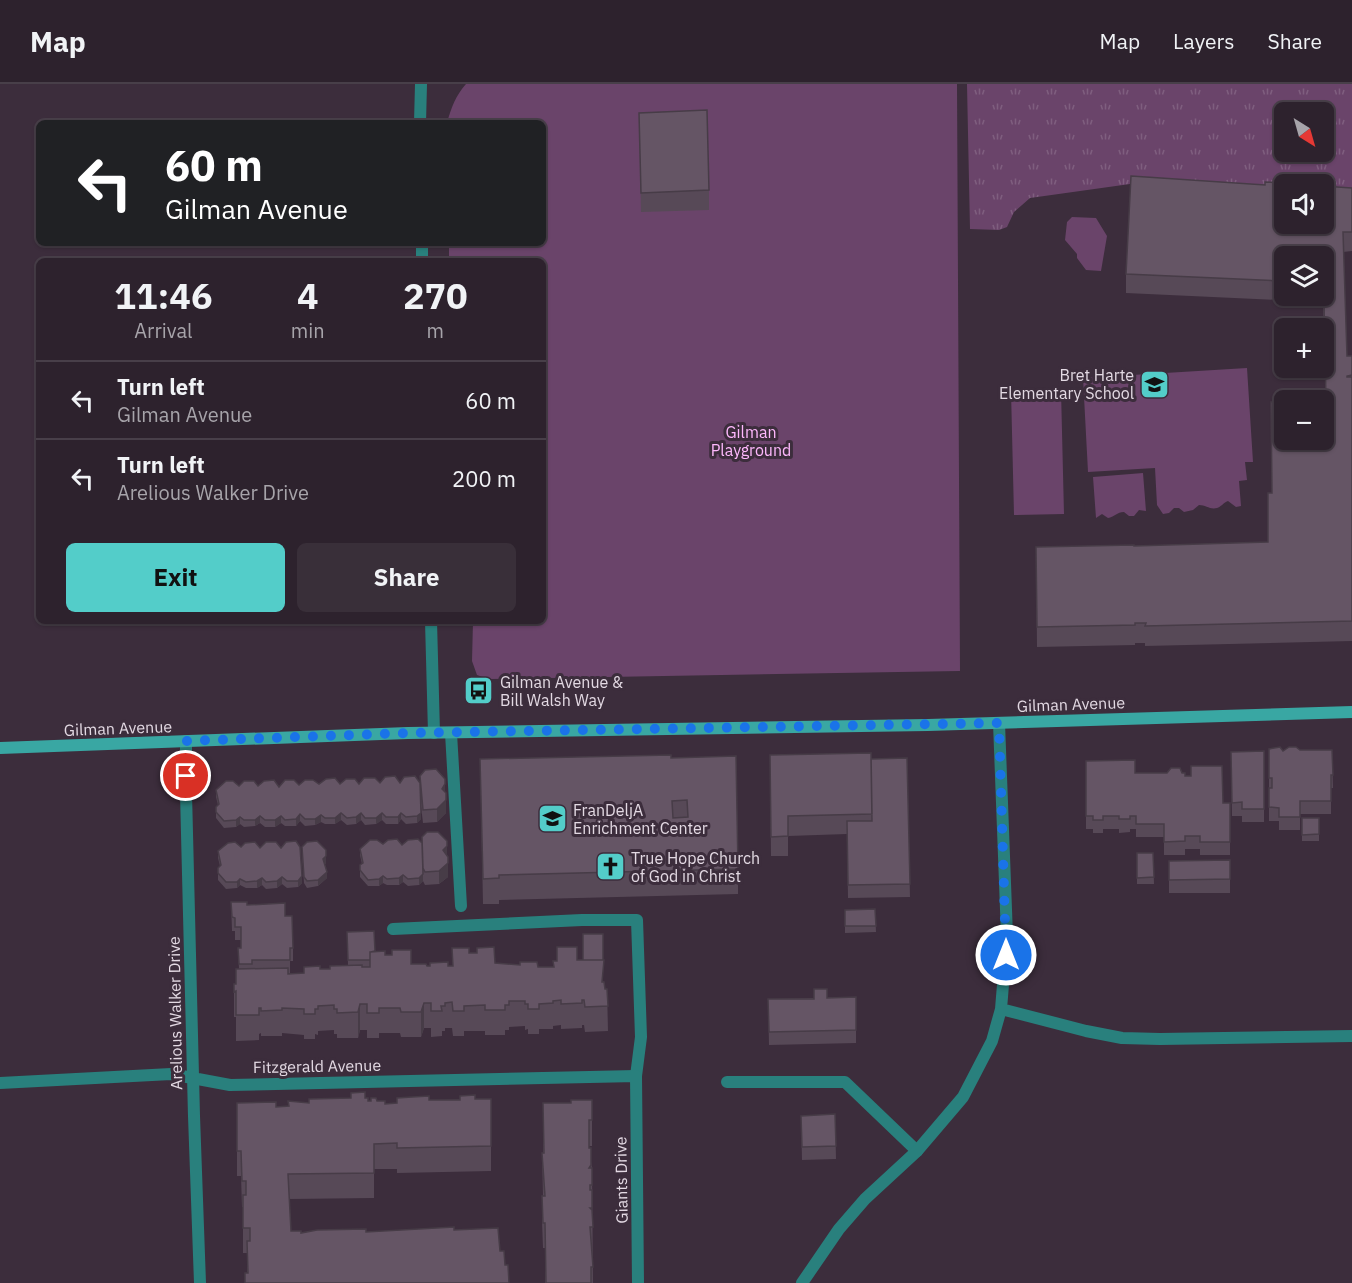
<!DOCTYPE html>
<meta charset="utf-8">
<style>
:root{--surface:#2d222d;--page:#392f39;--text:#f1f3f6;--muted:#a7a4aa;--line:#483f49;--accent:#53cdc9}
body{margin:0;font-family:"IBM Plex Sans",sans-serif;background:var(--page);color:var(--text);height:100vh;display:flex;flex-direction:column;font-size:22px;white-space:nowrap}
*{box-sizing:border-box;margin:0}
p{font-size:20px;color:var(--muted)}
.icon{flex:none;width:33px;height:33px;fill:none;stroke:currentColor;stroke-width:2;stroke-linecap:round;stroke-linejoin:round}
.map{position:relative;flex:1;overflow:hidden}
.sheet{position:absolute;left:36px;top:174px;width:510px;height:366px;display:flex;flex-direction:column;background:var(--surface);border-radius:9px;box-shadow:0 2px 4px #0004,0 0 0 2px var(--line)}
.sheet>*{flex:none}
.guide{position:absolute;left:36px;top:36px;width:510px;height:126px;border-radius:9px;box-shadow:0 2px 4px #0004,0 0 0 2px var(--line);background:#202124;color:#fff;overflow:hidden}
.needle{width:39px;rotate:143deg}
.controls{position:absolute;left:1274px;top:18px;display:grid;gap:12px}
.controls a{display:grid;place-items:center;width:60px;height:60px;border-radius:9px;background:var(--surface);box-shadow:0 2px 4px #0004,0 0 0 2px var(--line);font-size:30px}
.pin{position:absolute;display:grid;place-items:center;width:51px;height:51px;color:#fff;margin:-26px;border:3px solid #fff;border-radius:50%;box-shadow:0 2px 6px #0007}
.me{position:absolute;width:66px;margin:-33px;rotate:0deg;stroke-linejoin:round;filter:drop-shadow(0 0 4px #0008)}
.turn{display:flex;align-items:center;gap:21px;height:126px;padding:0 30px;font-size:27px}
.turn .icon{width:78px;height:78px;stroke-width:2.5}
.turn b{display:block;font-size:42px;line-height:51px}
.eta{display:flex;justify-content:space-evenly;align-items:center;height:102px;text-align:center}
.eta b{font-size:36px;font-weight:700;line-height:42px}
.action{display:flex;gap:12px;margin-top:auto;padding:12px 30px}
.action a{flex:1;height:69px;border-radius:9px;background:var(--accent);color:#111;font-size:24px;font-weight:700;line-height:69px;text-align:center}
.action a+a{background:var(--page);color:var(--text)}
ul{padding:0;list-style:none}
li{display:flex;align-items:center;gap:18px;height:78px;padding:0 30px;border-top:2px solid var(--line)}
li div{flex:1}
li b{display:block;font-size:22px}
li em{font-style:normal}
header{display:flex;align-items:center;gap:36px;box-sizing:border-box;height:84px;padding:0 30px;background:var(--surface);border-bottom:2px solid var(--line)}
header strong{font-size:28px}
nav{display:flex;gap:33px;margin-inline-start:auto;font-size:21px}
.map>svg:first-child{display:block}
.grass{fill:url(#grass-tufts);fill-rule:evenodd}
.park{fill:#6a446a}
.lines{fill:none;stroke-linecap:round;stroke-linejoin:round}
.lane{stroke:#29807d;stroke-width:12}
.street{stroke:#29807d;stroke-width:12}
.secondary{stroke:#39a7a3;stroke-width:12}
.wall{fill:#574957;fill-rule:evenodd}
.shaded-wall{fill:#473c47}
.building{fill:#655565;stroke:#473c47;stroke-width:1.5;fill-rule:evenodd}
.route{stroke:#1a73e8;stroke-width:10;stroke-dasharray:0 18}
.labels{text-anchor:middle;stroke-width:6;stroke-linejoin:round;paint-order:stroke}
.poi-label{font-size:16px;fill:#e3d9e3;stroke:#3c2d3c;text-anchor:start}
.park-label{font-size:16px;fill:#feb8fd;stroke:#3c2d3c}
.street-label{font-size:16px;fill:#e3d9e3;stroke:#3c2d3c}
</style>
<header>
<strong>Map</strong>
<nav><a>Map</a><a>Layers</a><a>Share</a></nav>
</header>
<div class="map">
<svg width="1352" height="1199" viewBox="0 0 1352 1199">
<defs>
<pattern id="grass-tufts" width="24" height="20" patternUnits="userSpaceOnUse" patternTransform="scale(1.5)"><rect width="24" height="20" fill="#6a446a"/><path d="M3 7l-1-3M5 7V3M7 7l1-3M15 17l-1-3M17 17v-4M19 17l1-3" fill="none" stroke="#7f5e7f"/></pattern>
</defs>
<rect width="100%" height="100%" fill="#3c2d3c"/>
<path class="grass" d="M967,0h385v114l-29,-2v-12h-39v10l-154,-10 -100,14 -16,14 -7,15 -8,3 -29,-1zM1284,28h39v40h-39z"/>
<path class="park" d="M466,0h491l3,587 -472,8 -11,-4 -5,-14 1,-40h70v-360h-94v-18h94v-120h-96c4,-15 9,-28 19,-39z
M1072,133l24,1 11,18 -6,35 -15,-1 -9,-12v-4l-12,-14 2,-18z
M1247,284l6,94h-8l2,18 -8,1 2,25 -5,1 -8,-6c-5,2 -7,6 -11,7 -7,2 -11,-3 -18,-3l-6,5 -9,2 -5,-4h-5l-5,5 -6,1 -6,-9 -2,-37 -67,4 -5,-94z
M1061,306l3,124 -50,1 -3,-124z
M1143,389l3,38 -7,-1 -5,6h-5l-5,-4c-7,0 -10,5 -16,6l-6,-4 -6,4 -3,-41z"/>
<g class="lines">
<path class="lane" d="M451,649l10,173
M393,845l189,-9h55l4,117 -5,39
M727,998h118l72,69"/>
<path class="street" d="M420,39l1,-39
M422,159v18
M431,537l3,112
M186,657v52l8,323 6,167
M1001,925l85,22 36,7 38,1 192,-3
M0,999l171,-9 59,11 406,-9 2,207
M802,1199l37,-54 26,-30 52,-48 46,-54 29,-56 9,-32 6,-73 -8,-213"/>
<path class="secondary" d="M0,664l408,-15 520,-8 424,-13"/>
</g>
<path class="wall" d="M639,29l70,77v20l-68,2z
M1265,101l87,3v63l-9,1 4,104h5v285l-207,5v-3h-10v2l-98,2 -1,-100 98,-1 134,-4 4,-49 54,-92 -3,-99 -197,-9v-19zM1284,172h39v40h-39z
M1269,665l14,2 49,-1 1,38h-2v26h-31v16h-21v-9h-10z
M1264,667v71h-22v-6h-10l-1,-64z
M770,671l101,4 36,-1 3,139 -62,1 -1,-64 -59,2v20h-17z
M671,674l67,111v25l-239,6v4h-16l-3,-145z
M1086,677l49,12h47l3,3 38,27h7v52h-30v-6h-15v6h-21v-18h-28v-8h-6v3l-11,1v-4h-16v4h-10v-4h-7z
M420,692l25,17 1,20 -9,9 -14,1 -3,-25 1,21 -4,4 -11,1 -5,-5 -3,5h-12l-4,-4 -6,4 -11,1 -4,-5 -5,4 -9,1 -6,-5 -6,4h-10l-4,-2 -6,3 -10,1 -5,-5 -4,5h-11l-4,-3 -6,4h-10l-5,-4 -5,3 -11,1 -4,-3 -4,3 -12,1 -8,-10v-11l2,-2 -2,-8v-7l23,-4 40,1 40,-3 101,-1z
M1302,734h17v23h-17z
M422,759l25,13 1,21 -9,7 -14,1 -2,-4 -4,4 -11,1 -5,-4 -4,3h-12l-4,-2 -4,3h-11l-8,-9v-12l2,-1 -2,-9v-6l23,-5 19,1z
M241,763l19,1 42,35 -4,4 -11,1 -5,-4 -5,4 -11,1 -4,-4 -5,3h-11l-6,-3 -3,3 -11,1 -8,-9v-12l2,-2 -2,-8v-7z
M1137,769h16l1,31h-17z
M302,770l24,9 -2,2 3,13 -9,8 -11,2 -3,-5z
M1230,776v33h-61v-32z
M231,818l16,3 38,11 8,32v13h-3v12h14l16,-4h10l18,-4 -1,-33 28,19 36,13 16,2h25l17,-13 26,10 43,4h15l24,-7 27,22 1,7h2l1,42 -23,1 -1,-7h-2v3l-21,1v-4l-8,1v3h-14v5h-11v-5l-3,1v-4l-16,1v3h-4v5h-20v-4h-21v5h-11l-1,-8h-7v3h-3v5l-11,1v-9h-7l-3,9h-20l-1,-4h-21v5h-12v-8h-7l-2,8h-21v-4h-3v-4l-16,1v4l-3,-1v5h-11v-4l-22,-2v3h-21v-3l-2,1v6l-23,1v-24h-2v-33h2v-15h3l-1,-21h3v-8h-6v-9h-3z
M875,825l1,23 -31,1v-23z
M856,913v46l-87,2 -1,-46z
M365,1014l3,3h9l8,3 44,-4 62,-1v72l-94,2v-4h-23v29l-85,1 -42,74v-20h-4v-46h-1l-1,-31h-4v-73l39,4 12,-1 21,-3z
M592,1016v46h-3l3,22 1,115h-48v-35h-2l-1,-27v-25h1l-1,-43h1v-50h28z
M835,1030l1,45 -34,1 -1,-44z"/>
<path class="shaded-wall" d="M445,700v13l-3,-8z
M446,716v13l-9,9v-13z
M341,729v7l-6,4v-6z
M361,729v7l-5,4v-7z
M382,729v7l-6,4v-6z
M401,729v6l-3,5v-7z
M421,729v6l-4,4v-7z
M300,730v7l-4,5v-7z
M321,731v7l-6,3v-6z
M260,732v7l-5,3v-6z
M281,732v7l-6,4v-7z
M240,733v7l-4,3v-7z
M447,762v14l-4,-10z
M326,772v7l-3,3v-7z
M448,779v14l-9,7v-13z
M327,788v6l-9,8v-6z
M423,790v7l-4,4v-7z
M403,791v7l-4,3v-7z
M302,792v7l-4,4v-6z
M383,792v7l-4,3v-7z
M282,793v7l-5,4v-7z
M262,794v7l-5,3v-7z
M240,795v6l-3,3v-6z
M424,919v25l-3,9v-25z
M360,920v26l-2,8v-26z"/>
<path class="building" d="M707,26l2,80 -68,3 -2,-80z
M1131,92l134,9v-3l39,2h-20v40h39v-38l29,2v44h-9l4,124h5v19l-5,1v1h5v244l-207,5 1,-3h-11v2l-98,2 -1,-80 98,-2v1l134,-4v-49h4l-1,-91h13v38h39v-39h3l-3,-145h-39v25l-158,-7z
M1280,663l3,4 6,-4h7l4,3h32l1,25h-2v26h-31v16h-21v-9l-10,-1v-19h3v-10h-3v-29z
M1264,667v58h-22v-7l-10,1 -1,-51z
M871,669l1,61 -84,2v20l-17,1 -1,-82z
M671,671v3l65,-2 2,113 -239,6v3l-16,1 -3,-120zM687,716l1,17 -15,1 -1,-17z
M907,674l3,126 -62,1 -1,-64h25l-1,-62z
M1135,676v13h32l4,-5h9l2,5h3v3h6v-10h31l1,37h7v39h-30v-6h-15v5l-21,1v-18h-28v-8h-6v3h-11v-3h-16v4h-10v-4h-7v-55z
M436,685l9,10v5l-3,5 4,4v7l-9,9 -14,1 -3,-34 5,-6z
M395,692l5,7 4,-6 11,-1 5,7 1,30 -4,3 -11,1 -5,-4 -3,4h-12l-4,-4 -6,5h-11l-4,-5 -5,4 -9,1 -6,-5 -6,5h-10l-4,-3 -6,4h-10l-5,-5 -4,5 -11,1 -4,-4 -6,4h-10l-5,-4 -5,4h-11l-4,-3 -4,3 -12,1 -8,-9v-5l3,-3 -3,-14 10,-9h7l6,5 5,-5h10l4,5 6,-5 10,-1 5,7 6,-7h9l5,5 6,-5h8l6,4 7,-5 9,-1 5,6 6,-5h9l4,5 5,-6h11l5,5 5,-6z
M1302,734h17v16l-17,1z
M427,748h11l9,9v5l-4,4 5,7v6l-9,8 -14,1 -2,-4 -1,-31z
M397,755l5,6 6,-5 10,-1 4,4 1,31 -4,4 -11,1 -5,-4 -4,3 -12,1 -4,-3 -4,3 -11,1 -8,-10v-5l3,-2 -3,-14 10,-9h7l6,4 5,-4z
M296,757l4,6 2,29 -4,5h-11l-5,-4 -5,4 -11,1 -4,-4 -5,3 -11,1 -6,-3 -3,3h-11l-8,-9v-5l3,-3 -3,-14 10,-8 7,-1 6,5 4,-4 10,-1 5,6 6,-6h10l5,6 5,-6z
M317,757l9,9v6l-3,3 4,13 -9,8 -11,1 -3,-4 -2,-30 5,-5z
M1137,769h16l1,24 -17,1z
M1230,776v19l-61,1v-19z
M231,818h16v3l38,-2v13h7l1,32h-3v12h-38v4h-13l-1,-16h3v-21h-6v-9l-3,-1z
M875,825l1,17h-31v-16z
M374,847l1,20 -5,1v8h-22l-1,-28z
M583,850h20v26h-20z
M494,863l1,16 25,2v-3h17l1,5h16l-1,-6h4v-14h20v13h27l-2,22h2l1,7h2l1,17 -23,1 -1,-7h-2v3l-21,1v-4l-8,1v2l-14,1v5h-11v-5h-3v-3h-16v4h-4v5h-20v-5l-21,1v5h-11l-1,-9 -7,1v3h-4l1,5h-11v-8h-7l-3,9h-20l-1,-4h-21v5h-12v-9h-7l-2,8 -21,1v-4h-3v-4l-16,1v3h-3v5h-11v-5l-22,-1v2l-21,1v-3h-2v7h-23v-24l-2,1v-8h2v-15l52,-1v6l16,-1v-6l16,-1v3h10v-3l32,-1v2h8v-15l15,-1v4h7v-5h19v14h15l1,2h3v-3l18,-1v4h5l-1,-18h17v5h8v-5z
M814,905h13v9l29,-1v33l-87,2 -1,-33h46z
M365,1008v6h3v3h3v-3h5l1,3h8v3l12,-1v-5l15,-1 17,-1v4h31v-4l15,-1v4h16v47l-94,2v-5l-23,1v29l-86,1 3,57h10v2l16,-3 49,-1v3l88,-5v3l44,-2 2,23h4l1,14h3l1,18h-264v-10h3l-1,-32h3v-13h-7v-33h3v-14h-4l-1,-30h-4v-48l39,-1v5l13,-1 -1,-5 21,2v-4l42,-1v-5z
M571,1016h21v20h-3v28h2v17l-2,3h3v17h-2v5h2v18h-2l2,2 1,17h-3l3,40h-2v16h-45l-1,-60h-2l-1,-27h3l-3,-43h2l-1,-50h28z
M835,1030l1,32 -34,1 -1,-31z"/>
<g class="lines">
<path class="route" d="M186,692v-35l222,-8 591,-10 7,232"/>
</g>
<defs>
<symbol id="school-square" viewBox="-11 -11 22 22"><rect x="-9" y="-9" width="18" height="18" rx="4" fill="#53cdc9" stroke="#3c2d3c"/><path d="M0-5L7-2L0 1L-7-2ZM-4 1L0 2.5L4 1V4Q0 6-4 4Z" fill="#111"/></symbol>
<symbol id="bus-square" viewBox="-11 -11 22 22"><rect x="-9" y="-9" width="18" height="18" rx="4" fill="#53cdc9" stroke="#3c2d3c"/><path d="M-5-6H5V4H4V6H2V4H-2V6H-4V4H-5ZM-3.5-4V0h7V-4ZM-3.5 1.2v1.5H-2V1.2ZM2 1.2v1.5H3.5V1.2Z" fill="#111"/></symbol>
<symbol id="church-square" viewBox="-11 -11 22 22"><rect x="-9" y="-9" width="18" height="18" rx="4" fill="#53cdc9" stroke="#3c2d3c"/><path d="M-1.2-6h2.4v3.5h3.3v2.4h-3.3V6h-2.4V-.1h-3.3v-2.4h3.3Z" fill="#111"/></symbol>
</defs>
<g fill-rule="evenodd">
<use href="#school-square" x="1138" y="284" width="33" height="33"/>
<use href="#bus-square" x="462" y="590" width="33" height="33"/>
<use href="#school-square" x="536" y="718" width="33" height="33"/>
<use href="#church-square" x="594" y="766" width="33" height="33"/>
</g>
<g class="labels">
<g class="poi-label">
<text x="1134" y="297" text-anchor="end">Bret Harte<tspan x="1134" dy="18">Elementary School</tspan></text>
<text x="500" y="604">Gilman Avenue &amp;<tspan x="500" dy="18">Bill Walsh Way</tspan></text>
<text x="573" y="732">FranDeljA<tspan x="573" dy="18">Enrichment Center</tspan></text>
<text x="631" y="780">True Hope Church<tspan x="631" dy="18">of God in Christ</tspan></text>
</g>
<g class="park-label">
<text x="751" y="354">Gilman<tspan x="751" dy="18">Playground</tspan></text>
</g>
<g class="street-label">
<text transform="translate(1071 620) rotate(-2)" y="6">Gilman Avenue</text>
<text transform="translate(118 644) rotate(-2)" y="6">Gilman Avenue</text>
<text transform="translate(175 929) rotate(-91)" y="6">Arelious Walker Drive</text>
<text transform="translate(317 982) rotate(-1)" y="6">Fitzgerald Avenue</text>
<text transform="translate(621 1096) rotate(-91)" y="6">Giants Drive</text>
</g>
</g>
</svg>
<div class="controls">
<a><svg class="needle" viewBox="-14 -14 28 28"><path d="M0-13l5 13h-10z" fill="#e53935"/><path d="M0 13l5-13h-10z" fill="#a7a4aa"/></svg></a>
<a><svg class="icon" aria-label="sound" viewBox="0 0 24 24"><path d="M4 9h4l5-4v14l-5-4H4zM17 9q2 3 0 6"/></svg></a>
<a><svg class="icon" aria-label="layers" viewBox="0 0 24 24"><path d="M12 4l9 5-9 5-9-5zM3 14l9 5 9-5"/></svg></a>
<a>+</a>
<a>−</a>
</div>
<div class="pin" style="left:186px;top:692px;background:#d93025"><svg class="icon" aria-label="arrive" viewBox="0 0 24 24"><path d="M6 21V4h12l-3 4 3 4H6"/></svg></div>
<svg class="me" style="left:1006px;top:871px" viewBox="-20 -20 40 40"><circle r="17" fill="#1a73e8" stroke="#fff" stroke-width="3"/><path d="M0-11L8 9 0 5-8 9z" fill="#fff"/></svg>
<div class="guide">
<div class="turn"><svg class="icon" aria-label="left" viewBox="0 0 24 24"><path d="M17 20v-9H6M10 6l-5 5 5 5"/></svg><div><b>60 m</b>Gilman Avenue</div></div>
</div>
<section class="sheet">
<div class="eta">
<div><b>11:46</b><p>Arrival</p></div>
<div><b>4</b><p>min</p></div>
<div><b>270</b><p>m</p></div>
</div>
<ul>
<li><svg class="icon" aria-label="left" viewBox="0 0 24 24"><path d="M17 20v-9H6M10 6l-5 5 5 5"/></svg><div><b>Turn left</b><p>Gilman Avenue</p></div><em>60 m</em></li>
<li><svg class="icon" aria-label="left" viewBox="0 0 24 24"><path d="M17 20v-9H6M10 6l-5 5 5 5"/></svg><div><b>Turn left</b><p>Arelious Walker Drive</p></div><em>200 m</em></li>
</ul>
<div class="action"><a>Exit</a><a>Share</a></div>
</section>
</div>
